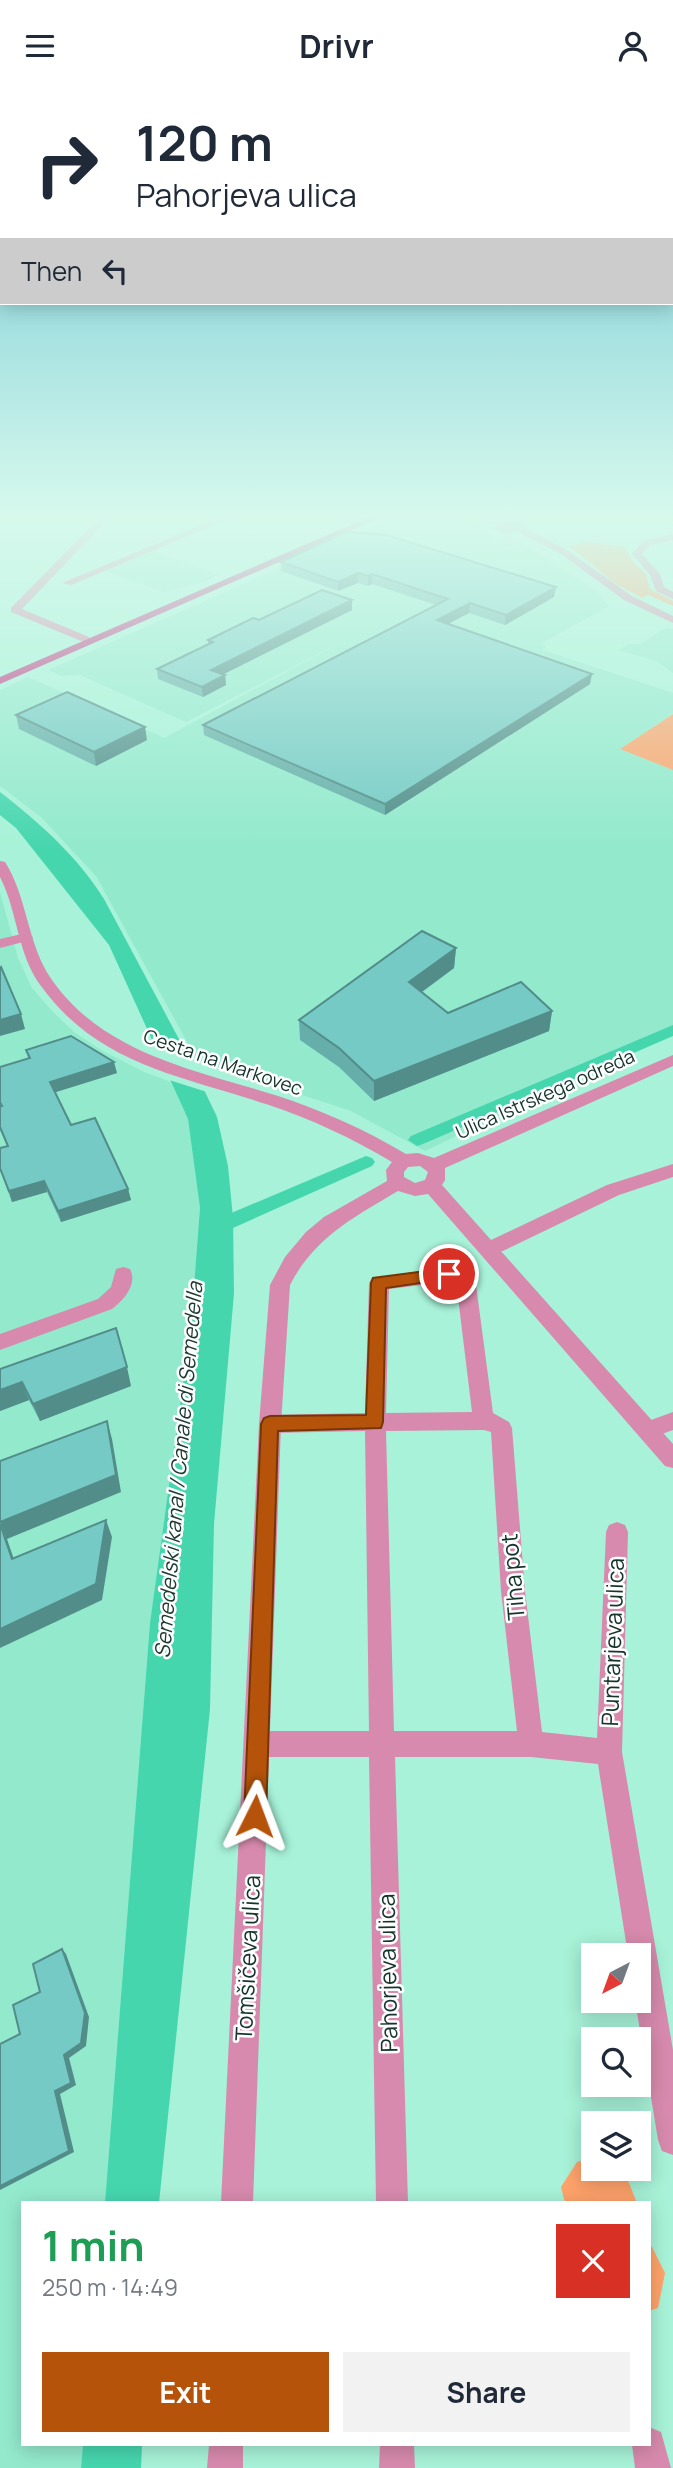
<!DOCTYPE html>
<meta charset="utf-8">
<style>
:root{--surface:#fff;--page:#f2f2f3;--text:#1f2937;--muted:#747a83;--accent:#b45309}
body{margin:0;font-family:Manrope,sans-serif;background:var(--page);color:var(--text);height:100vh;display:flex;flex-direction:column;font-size:26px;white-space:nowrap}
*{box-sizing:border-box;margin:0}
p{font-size:23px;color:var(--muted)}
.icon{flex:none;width:38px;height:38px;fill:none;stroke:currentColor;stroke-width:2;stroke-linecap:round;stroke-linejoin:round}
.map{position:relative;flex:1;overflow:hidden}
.details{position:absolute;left:21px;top:2110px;width:630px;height:245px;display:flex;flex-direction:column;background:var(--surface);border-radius:0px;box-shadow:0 4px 18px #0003}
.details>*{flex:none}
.top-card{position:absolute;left:0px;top:0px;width:674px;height:214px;box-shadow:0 4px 18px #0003;background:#fff;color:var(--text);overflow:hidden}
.needle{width:46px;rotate:221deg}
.fabs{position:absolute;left:581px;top:1852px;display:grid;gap:14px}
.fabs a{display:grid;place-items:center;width:70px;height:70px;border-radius:0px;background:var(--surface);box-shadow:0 4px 18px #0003;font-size:35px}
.pin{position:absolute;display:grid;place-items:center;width:60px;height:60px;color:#fff;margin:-30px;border:4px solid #fff;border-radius:50%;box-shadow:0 2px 7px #0007}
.me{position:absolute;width:77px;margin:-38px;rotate:3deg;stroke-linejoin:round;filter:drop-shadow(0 0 5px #0008)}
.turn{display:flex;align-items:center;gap:24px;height:147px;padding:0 21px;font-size:32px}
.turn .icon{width:91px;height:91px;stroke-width:2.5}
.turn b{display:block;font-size:49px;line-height:60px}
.then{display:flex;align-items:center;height:66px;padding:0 21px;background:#0003;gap:14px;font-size:26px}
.round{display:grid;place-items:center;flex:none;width:74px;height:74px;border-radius:0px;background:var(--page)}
.headline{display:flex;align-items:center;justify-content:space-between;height:119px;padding:0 21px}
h1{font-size:42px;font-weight:700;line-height:52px;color:#1e9e55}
.button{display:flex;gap:14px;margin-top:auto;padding:14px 21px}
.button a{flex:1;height:80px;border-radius:0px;background:var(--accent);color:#fff;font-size:28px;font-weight:700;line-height:80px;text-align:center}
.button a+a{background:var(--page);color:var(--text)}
header{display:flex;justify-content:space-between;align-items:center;height:91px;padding:0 21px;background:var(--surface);font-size:32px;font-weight:700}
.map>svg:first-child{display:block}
.built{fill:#93e9cc}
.green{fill:#ffa36b}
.water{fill:#46d6ae}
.pier{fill:#a7f2d8}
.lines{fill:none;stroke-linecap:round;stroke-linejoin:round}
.canal{fill:#46d6ae;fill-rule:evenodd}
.minor{fill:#d78aad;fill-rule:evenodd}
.tertiary{fill:#d78aad;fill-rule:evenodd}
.primary{fill:#c13282;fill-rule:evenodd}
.wall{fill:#65aea9}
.shaded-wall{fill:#528d8a}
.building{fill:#75cac5;stroke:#528d8a;stroke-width:2}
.route{fill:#b45309;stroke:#753606;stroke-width:2}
.labels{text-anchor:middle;stroke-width:5;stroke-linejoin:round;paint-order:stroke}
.street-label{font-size:19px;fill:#15342b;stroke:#fff}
.water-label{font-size:21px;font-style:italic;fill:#1c3930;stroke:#fff}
.near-street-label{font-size:23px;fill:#15342b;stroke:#fff}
</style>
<header><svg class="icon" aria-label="menu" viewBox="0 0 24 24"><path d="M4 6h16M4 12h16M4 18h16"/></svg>Drivr<svg class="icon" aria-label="person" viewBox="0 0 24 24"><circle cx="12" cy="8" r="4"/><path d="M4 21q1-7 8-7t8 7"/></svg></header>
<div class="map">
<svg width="673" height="2377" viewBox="0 0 673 2377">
<rect width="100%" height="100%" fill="#a7f2d8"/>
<path class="built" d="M398,425h54l31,10 7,11 41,12 64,41 14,16 -67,37 4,3 -3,4 130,43v20l-53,36 53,21v263l-248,118 -74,-40 -154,-51 -101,-184 -55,-59 -41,-31v-96l28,-13 136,61 187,-101 -165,85 -106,-47 -19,1 -13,-6z
M153,460l66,24 -18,8 -37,9 -58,-21z
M666,537l7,1v44l-17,-12 -38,-11 11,-6h11z
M0,801l18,66 14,30 20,23 22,21 27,18 43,22 27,10 17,37 12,89 -9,118 -41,297 -45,580h-82v242h60l-2,23h-81z"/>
<path class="green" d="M585,451l40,5 8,15 13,12 4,15 23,12v5l-25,-11 -6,3 -26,-14 -47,-38z
M673,623v56l-53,-21z
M593,2066v11h30l14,35h-72l-4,-16 16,-25z
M649,2150l16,32 -7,35 -9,3z"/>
<path class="water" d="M0,701c40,31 77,64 104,107l83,155 30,63 11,49 5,52 1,75 -20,231 -4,185 -51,494h-54l45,-580 41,-297 9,-118 -12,-89 -79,-174 -93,-117 -16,-13z
M83,2354h59l-1,23h-60z"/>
<path class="pier" d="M149,950l45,18 16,34 -44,-14z"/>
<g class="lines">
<path class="canal" d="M673,934v11l-250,108 -6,2 -9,-6 3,-4z
M366,1065l6,2 3,4 -3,4 -148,66h-14l-2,-5 2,-5z"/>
<path class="minor" d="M101,425h10l-89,93 67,28v4h-8l-70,-29v-4z
M223,425h13l-165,69 -9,-2z
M332,425h14l11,6 -5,3z
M520,425h10l-10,9h-6v-4z
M673,443v6l-23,5 -8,9 18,20 4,13 9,5v7l-17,-8 -6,-16 -18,-21 11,-13z
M26,842l7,4 -2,3 -31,8v-9z
M673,1073v13l-54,18 -116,56h-14l-2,-5 2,-5 118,-56z
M123,1176l7,2c8,15 -6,31 -18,40l-112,41v-16l98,-35 13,-12 5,-18z
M449,1176l24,13 3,5 17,128 16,9 3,6 13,163 17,141 55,6 9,-206 3,-7 8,-3 8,3 3,7 -6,220 51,298v105l-11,-4 -4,-11 -23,-140h4v-45h-11l-30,-191 -67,-7h-136l13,446h-32l-7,-446h-111l-9,-4 -4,-9 4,-9 9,-4h111l-4,-300 -95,2 -7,-3 -4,-6 4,-6 7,-3 95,-2 4,-130 3,-5zM446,1191l11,7 15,123 -86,1 3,-124zM484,1339l7,2 10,159 16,140h-123l-8,-300z
M673,1321v18l-25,9 -8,-3 -3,-6 3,-6z
M649,2336l12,5 10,36h-36l-3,-23h17z
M380,2354h34l1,23h-36z"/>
<path class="tertiary" d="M476,425l48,7 2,6 41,21 65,46 41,20v7l-49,-23 -63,-46 -44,-22 -11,2 -12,-5 1,-5z
M0,770l5,1c23,36 22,83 47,118 52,74 143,90 223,115 46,15 89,34 131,59l12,-1 16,5 239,-103v11l-228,102v12l-3,5 231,259v24l-8,-2 -237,-272 -13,2 -17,-5c-44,26 -84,47 -108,94l-9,139 -28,779h-32l38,-779 11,-139 15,-28 21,-25 18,-15 63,-36 -1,-11 6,-8c-40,-24 -81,-43 -126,-58 -85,-28 -169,-40 -225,-118 -24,-32 -23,-74 -41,-109zM420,1075l8,6 -3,8 -10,3 -11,-6v-5l4,-5z
M209,2354h34v23h-36z"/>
<path class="primary" d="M371,425h13l-384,168v-7z"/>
</g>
<path class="wall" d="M281,471l275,25 -2,10 -49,28 -36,-12 -21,11 142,60 -205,131 -181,-80 -1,-10 233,-120 -64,-21 -4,2 -10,-3 -20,8 -57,-20z
M352,509v10l-129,64 2,1 1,10 -23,12 -45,-18 -1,-10 51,-25v-4l51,-20z
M16,624l131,25 -51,26 -77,-37z
M456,857l-2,20 -32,24 26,21 104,-2 -3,20 -175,70 -35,-34 -39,-27 -1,-20z
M26,959l91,23 -62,19 16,33 57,64 3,11 -70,22 -14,-30 -35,10 -12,-32v-22l7,-2 -7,-16v-63l28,-9z
M0,1278l131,17 -91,35 -11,-21 -29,11z"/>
<path class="shaded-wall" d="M358,482v10l-20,8v-9z
M372,483v10l-4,2v-10z
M556,496l-2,10 -49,28 1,-10z
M352,509v10l-140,70 -1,-10z
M470,512l-1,10 -33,17 1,-10z
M592,583l-2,10 -205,131v-11z
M225,584l1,10 -23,12 -1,-10z
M145,636l2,13 -51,26 -2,-14z
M456,857l-2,20 -46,34 1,-20z
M552,920l-3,20 -175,70v-20z
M21,923l4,15 -25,7v-16z
M114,971l3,11 -64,20 -3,-11z
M44,1090l3,11 -35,10 -3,-11z
M128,1098l3,11 -70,22 -3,-11z
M127,1276l4,19 -91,35 -7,-17z
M22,1291l7,18 -29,11v-21z
M107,1330l5,18 9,53 -114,47 12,35 -7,-15 -12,-37z
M106,1429l6,17 -10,63 -102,48v-19z
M62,1858l4,5 23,63 -3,29 -17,12 7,27 -16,9 14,58 -74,38v-4l55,-95 9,-36z"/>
<path class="building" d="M347,441l39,3 170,52 -50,28 -36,-12 -33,17 155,54 -207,130 -182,-79 245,-126 -76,-25 -4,2 -10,-3 -20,9 -57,-20z
M322,499l30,10 -141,70 14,5 -23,12 -45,-18 56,-27 -5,-2 45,-22 6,2z
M67,601l78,35 -51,25 -78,-37z
M422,840l34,17 -47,34 39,31 73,-31 31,29 -178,70 -35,-33 -40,-28z
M1,876l20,47 -21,6v-52z
M71,945l43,26 -64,20 21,43 24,-7 33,71 -70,22 -14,-30 -35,10 -9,-23v-20l8,-2 -8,-19v-21h2l-2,-4v-35l30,-9 -4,-8z
M116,1237l11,39 -94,37 -11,-22 -22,8v-21z
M107,1330l9,54 -116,47v-61z
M106,1429l-10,64 -96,45v-105l12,35z
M62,1858l23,64 -4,30 -17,12 7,28 -16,8 14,60 -69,35v-142l20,-10 -7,-29 27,-13 -7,-28z"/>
<linearGradient id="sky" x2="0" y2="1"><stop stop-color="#67c2d1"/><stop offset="0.56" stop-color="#d7f9ed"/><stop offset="1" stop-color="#d7f9ed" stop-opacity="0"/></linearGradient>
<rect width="673" height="758" fill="url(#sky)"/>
<path class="route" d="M449,1177l5,2 3,4 -3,4 -68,10 -3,134 -2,6 -103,3 -12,385 -4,8 -7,3 -8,-3 -3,-8 17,-392 3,-6 6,-2 96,-1 5,-132 2,-5z"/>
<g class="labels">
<g class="street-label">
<text transform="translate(223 971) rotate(19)" y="7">Cesta na Markovec</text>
<text transform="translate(545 1003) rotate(-24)" y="7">Ulica Istrskega odreda</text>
</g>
<g class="water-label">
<text transform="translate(179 1379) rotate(-85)" y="7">Semedelski kanal / Canale di Semedella</text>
</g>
<g class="near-street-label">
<text transform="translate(513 1486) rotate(-95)" y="8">Tiha pot</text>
<text transform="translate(613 1551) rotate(-88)" y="8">Puntarjeva ulica</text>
<text transform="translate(248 1867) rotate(-87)" y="8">Tomšičeva ulica</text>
<text transform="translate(388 1882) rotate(-91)" y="8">Pahorjeva ulica</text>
</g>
</g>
</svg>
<div class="fabs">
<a><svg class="needle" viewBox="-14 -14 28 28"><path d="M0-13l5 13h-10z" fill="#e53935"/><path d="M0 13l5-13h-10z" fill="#747a83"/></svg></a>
<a><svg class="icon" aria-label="search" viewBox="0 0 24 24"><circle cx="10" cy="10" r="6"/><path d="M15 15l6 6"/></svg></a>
<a><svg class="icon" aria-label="layers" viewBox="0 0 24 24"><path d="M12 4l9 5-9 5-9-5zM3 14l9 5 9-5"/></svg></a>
</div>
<div class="pin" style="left:449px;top:1183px;background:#d93025"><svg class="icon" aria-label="arrive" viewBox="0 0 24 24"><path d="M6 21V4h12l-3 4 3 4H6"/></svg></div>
<svg class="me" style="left:255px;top:1725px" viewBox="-20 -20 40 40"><path d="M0-17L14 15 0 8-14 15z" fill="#b45309" stroke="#fff" stroke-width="4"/></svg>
<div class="top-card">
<div class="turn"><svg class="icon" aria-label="right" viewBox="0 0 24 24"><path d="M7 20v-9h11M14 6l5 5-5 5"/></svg><div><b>120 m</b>Pahorjeva ulica</div></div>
<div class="then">Then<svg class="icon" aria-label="left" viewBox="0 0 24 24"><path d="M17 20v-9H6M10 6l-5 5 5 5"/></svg></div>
</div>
<section class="details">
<div class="headline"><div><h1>1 min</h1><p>250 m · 14:49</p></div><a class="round" style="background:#d93025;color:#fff"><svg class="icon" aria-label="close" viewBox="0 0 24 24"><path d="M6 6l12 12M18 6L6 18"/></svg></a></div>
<div class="button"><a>Exit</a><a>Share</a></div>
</section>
</div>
